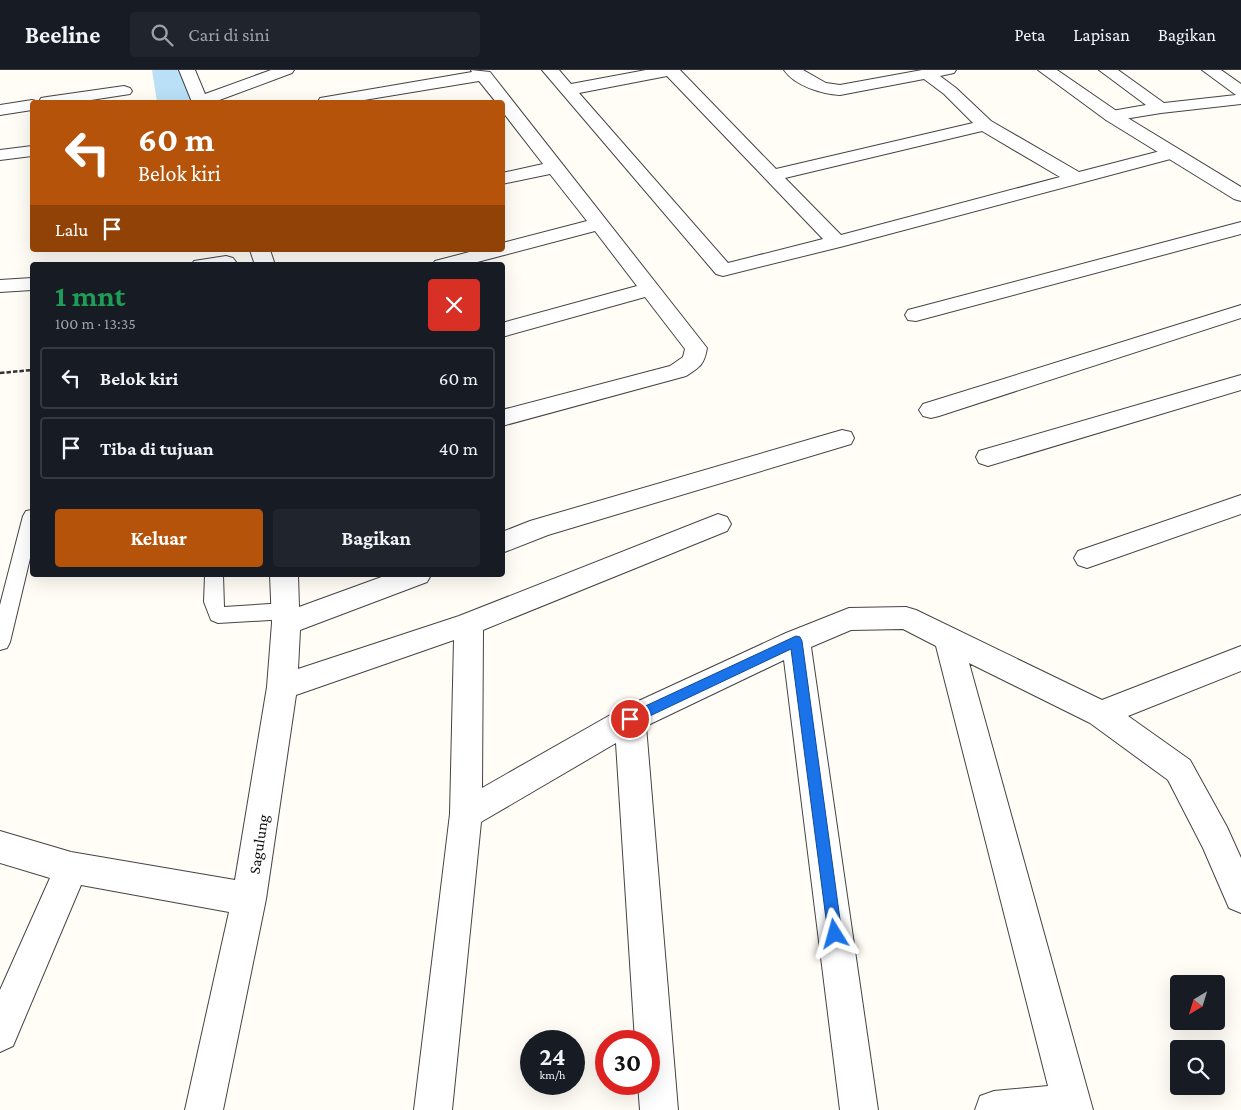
<!DOCTYPE html>
<html lang="id">
<meta charset="utf-8">
<style>
:root{--surface:#171b24;--page:#20242c;--text:#f1f3f6;--muted:#9ea1a6;--line:#363941;--accent:#b45309}
body{margin:0;font-family:"Crimson Pro",serif;background:var(--page);color:var(--text);height:100vh;display:flex;flex-direction:column;font-size:19px;white-space:nowrap}
*{box-sizing:border-box;margin:0}
p{font-size:16px;color:var(--muted)}
.icon{flex:none;width:28px;height:28px;fill:none;stroke:currentColor;stroke-width:2;stroke-linecap:round;stroke-linejoin:round}
.map{position:relative;flex:1;overflow:hidden}
.side{position:absolute;left:30px;top:192px;width:475px;height:315px;display:flex;flex-direction:column;background:var(--surface);border-radius:5px;box-shadow:0 5px 20px #0002}
.side>*{flex:none}
.guide{position:absolute;left:30px;top:30px;width:475px;height:152px;border-radius:5px;box-shadow:0 5px 20px #0002;background:#b45309;color:#fff;overflow:hidden}
.needle{width:32px;rotate:218deg}
.buttons{position:absolute;left:1170px;top:905px;display:grid;gap:10px}
.buttons a{display:grid;place-items:center;width:55px;height:55px;border-radius:5px;background:var(--surface);box-shadow:0 5px 20px #0002;font-size:25px}
.speed{position:absolute;left:520px;top:960px;display:flex;gap:10px;font-size:25px;font-weight:700;text-align:center}
.speed>*{display:grid;place-content:center;width:65px;height:65px;border-radius:50%;background:var(--surface);box-shadow:0 5px 20px #0002;line-height:1}
.speed small{font-size:12px;font-weight:400}
.speed .limit{border:8px solid #d22;background:#fff;color:#111}
.pin{position:absolute;display:grid;place-items:center;width:42px;height:42px;color:#fff;margin:-21px;border:2px solid #fff;border-radius:50%;box-shadow:0 1px 5px #0007}
.me{position:absolute;width:55px;margin:-28px;rotate:352deg;stroke-linejoin:round;filter:drop-shadow(0 0 4px #0008)}
.turn{display:flex;align-items:center;gap:18px;height:105px;padding:0 25px;font-size:22px}
.turn .icon{width:65px;height:65px;stroke-width:2.5}
.turn b{display:block;font-size:35px;line-height:42px}
.then{display:flex;align-items:center;height:48px;padding:0 25px;background:#0003;gap:10px;font-size:19px}
.round{display:grid;place-items:center;flex:none;width:52px;height:52px;border-radius:5px;background:var(--page)}
.head{display:flex;align-items:center;justify-content:space-between;height:85px;padding:0 25px}
h1{font-size:30px;font-weight:700;line-height:38px;color:#1e9e55}
.button{display:flex;gap:10px;margin-top:auto;padding:10px 25px}
.button a{flex:1;height:58px;border-radius:5px;background:var(--accent);color:#fff;font-size:20px;font-weight:700;line-height:58px;text-align:center}
.button a+a{background:var(--page);color:var(--text)}
ul{padding:0;list-style:none}
li{display:flex;align-items:center;gap:15px;height:62px;margin:0 10px 8px;padding:0 15px;border:2px solid var(--line);border-radius:5px}
li div{flex:1}
li b{display:block;font-size:19px}
li em{font-style:normal}
header{display:flex;align-items:center;gap:30px;box-sizing:border-box;height:70px;padding:0 25px;background:var(--surface);border-bottom:1px solid var(--line)}
header strong{font-size:24px}
nav{display:flex;gap:28px;margin-inline-start:auto;font-size:18px}
.search{width:350px;height:45px;background:var(--page);display:flex;align-items:center;gap:12px;box-sizing:border-box;padding:0 18px;border-radius:5px;color:var(--muted);font-size:19px}
.map>svg:first-child{display:block}
.lines{fill:none;stroke-linecap:round;stroke-linejoin:round}
.river{fill:#b9e0f7;fill-rule:evenodd}
.service-casing{stroke:#444;stroke-width:2}
.minor-casing{stroke:#444;stroke-width:2}
.tertiary-casing{stroke:#444;stroke-width:2}
.path{stroke:#333;stroke-width:2.5;stroke-dasharray:4.5 2;stroke-linecap:butt}
.service{fill:#fff;fill-rule:evenodd}
.minor{fill:#fff;fill-rule:evenodd}
.tertiary{fill:#fff;fill-rule:evenodd}
.route{fill:#1a73e8;stroke:#114b97}
.labels{text-anchor:middle;stroke-width:5;stroke-linejoin:round;paint-order:stroke}
.near-street-label{font-size:16px;fill:#111;stroke:#fff}
</style>
<header>
<strong>Beeline</strong>
<div class="search"><svg class="icon" aria-label="search" viewBox="0 0 24 24"><circle cx="10" cy="10" r="6"/><path d="M15 15l6 6"/></svg>Cari di sini</div>
<nav><a>Peta</a><a>Lapisan</a><a>Bagikan</a></nav>
</header>
<div class="map">
<svg width="1241" height="1040" viewBox="0 0 1241 1040">
<rect width="100%" height="100%" fill="#fffdf5"/>
<g class="lines">
<path class="river" d="M152,0h34l7,32h-36z"/>
<defs>
<path id="service" d="M32,440v40l-22,92 -3,6 -7,2v-45l23,-89 3,-5z
M205,505h18l1,32 62,-4 7,3 3,5 -3,5 -7,3 -68,4 -7,-3 -7,-18z"/>
<path id="minor" d="M179,0h16l10,24 66,-24h23l-2,3 -78,29h-22z
M471,0l19,2 217,276c-3,17 -7,19 -21,28l-184,50v-16l168,-44 13,-9 2,-8 -40,-52 -143,40v-14l135,-37 -42,-55 -129,34h-34l3,-4 42,-11h25v-7l85,-22 -37,-47 -48,10v-11l41,-9 -41,-53v-9h-6l-17,-21 -127,21h-34l2,-4 6,-1 146,-25z
M542,0h17l12,14 75,-14h34l96,99 197,-46 -29,-29 -20,-15 -84,16c-18,-1 -45,-9 -56,-25h19l23,13 14,2 82,-15h34l-2,3 -14,3 16,12 35,33 88,51 93,-24 6,1 3,4 -3,4 -334,89 -121,30 -7,-2zM667,6l156,163 -95,24 -149,-170zM982,61l78,46 -219,58 -56,-57z
M1099,0h19l46,33 72,-8 -34,-25h19l20,14v20l-80,9 -49,8 -6,-1 -3,-4 3,-4 40,-7z
M124,16l6,2 2,3 -2,3 -52,8h-39l2,-4 6,-1z
M32,30l7,2h-7v8l-32,5v-10z
M32,76v10l-32,4v-10z
M1241,152v12l-325,87 -8,-1 -3,-5 3,-5z
M250,180h20l5,15h-20z
M226,186l7,2 3,4 -2,3h-43l3,-4z
M32,208v12l-32,2v-12z
M1241,235v13l-302,98 -8,2 -8,-2 -4,-6 4,-6z
M1241,305v15l-253,76 -9,-3 -3,-6 3,-6z
M842,360l9,2 3,6 -3,6 -303,91 -46,18v-21l28,-11z
M1241,425v19l-154,54 -9,-3 -4,-7 4,-7z
M718,444l9,3 4,7 -4,7 -244,99 -1,158 137,-78 167,-77 63,-25 57,-1 10,3 186,90 139,-54v25l-113,45 62,44 37,67 14,31v55l-12,-5 -26,-60 -35,-68 -78,-57 -121,-60 124,447h-118l5,-14 14,-5 54,-5 -112,-440 -33,-17 -52,1 -40,17 67,463h-38l-56,-450 -138,66 32,384h-38l-2,-26h11v-43h-14l-19,-298 -135,79 -29,288h-38l36,-296 4,-174 -158,55 -30,204 -43,211h-38l44,-198 -148,-27 -68,161 -13,6v-62l50,-112 -50,-15v-32l71,21 164,28 32,-193 5,-64 -2,-48h28l1,32 88,-32h44l-4,7 -127,48 -2,39 161,-53z"/>
<path id="tertiary" d="M1038,0h19l61,42 123,75v14l-7,-2 -128,-79z"/>
</defs>
<use href="#service" class="service-casing"/>
<use href="#minor" class="minor-casing"/>
<use href="#tertiary" class="tertiary-casing"/>
<path class="path" d="M0,303l32,-3"/>
<use href="#service" class="service"/>
<use href="#minor" class="minor"/>
<use href="#tertiary" class="tertiary"/>
</g>
<path class="route" d="M796,566l4,1 2,4 40,293 -2,5 -5,2 -5,-2 -2,-5 -37,-285 -156,74 -5,2 -4,-2 -2,-4 2,-4z"/>
<g class="labels">
<g class="near-street-label">
<text transform="translate(258 774) rotate(-81)" y="6">Sagulung</text>
</g>
</g>
</svg>
<div class="buttons">
<a><svg class="needle" viewBox="-14 -14 28 28"><path d="M0-13l5 13h-10z" fill="#e53935"/><path d="M0 13l5-13h-10z" fill="#9ea1a6"/></svg></a>
<a><svg class="icon" aria-label="search" viewBox="0 0 24 24"><circle cx="10" cy="10" r="6"/><path d="M15 15l6 6"/></svg></a>
</div>
<div class="speed"><div>24<small>km/h</small></div><div class="limit">30</div></div>
<div class="pin" style="left:630px;top:649px;background:#d93025"><svg class="icon" aria-label="arrive" viewBox="0 0 24 24"><path d="M6 21V4h12l-3 4 3 4H6"/></svg></div>
<svg class="me" style="left:835px;top:864px" viewBox="-20 -20 40 40"><path d="M0-17L14 15 0 8-14 15z" fill="#1a73e8" stroke="#fff" stroke-width="4"/></svg>
<div class="guide">
<div class="turn"><svg class="icon" aria-label="left" viewBox="0 0 24 24"><path d="M17 20v-9H6M10 6l-5 5 5 5"/></svg><div><b>60 m</b>Belok kiri</div></div>
<div class="then">Lalu<svg class="icon" aria-label="arrive" viewBox="0 0 24 24"><path d="M6 21V4h12l-3 4 3 4H6"/></svg></div>
</div>
<section class="side">
<div class="head"><div><h1>1 mnt</h1><p>100 m · 13:35</p></div><a class="round" style="background:#d93025;color:#fff"><svg class="icon" aria-label="close" viewBox="0 0 24 24"><path d="M6 6l12 12M18 6L6 18"/></svg></a></div>
<ul>
<li><svg class="icon" aria-label="left" viewBox="0 0 24 24"><path d="M17 20v-9H6M10 6l-5 5 5 5"/></svg><div><b>Belok kiri</b></div><em>60 m</em></li>
<li><svg class="icon" aria-label="arrive" viewBox="0 0 24 24"><path d="M6 21V4h12l-3 4 3 4H6"/></svg><div><b>Tiba di tujuan</b></div><em>40 m</em></li>
</ul>
<div class="button"><a>Keluar</a><a>Bagikan</a></div>
</section>
</div>
